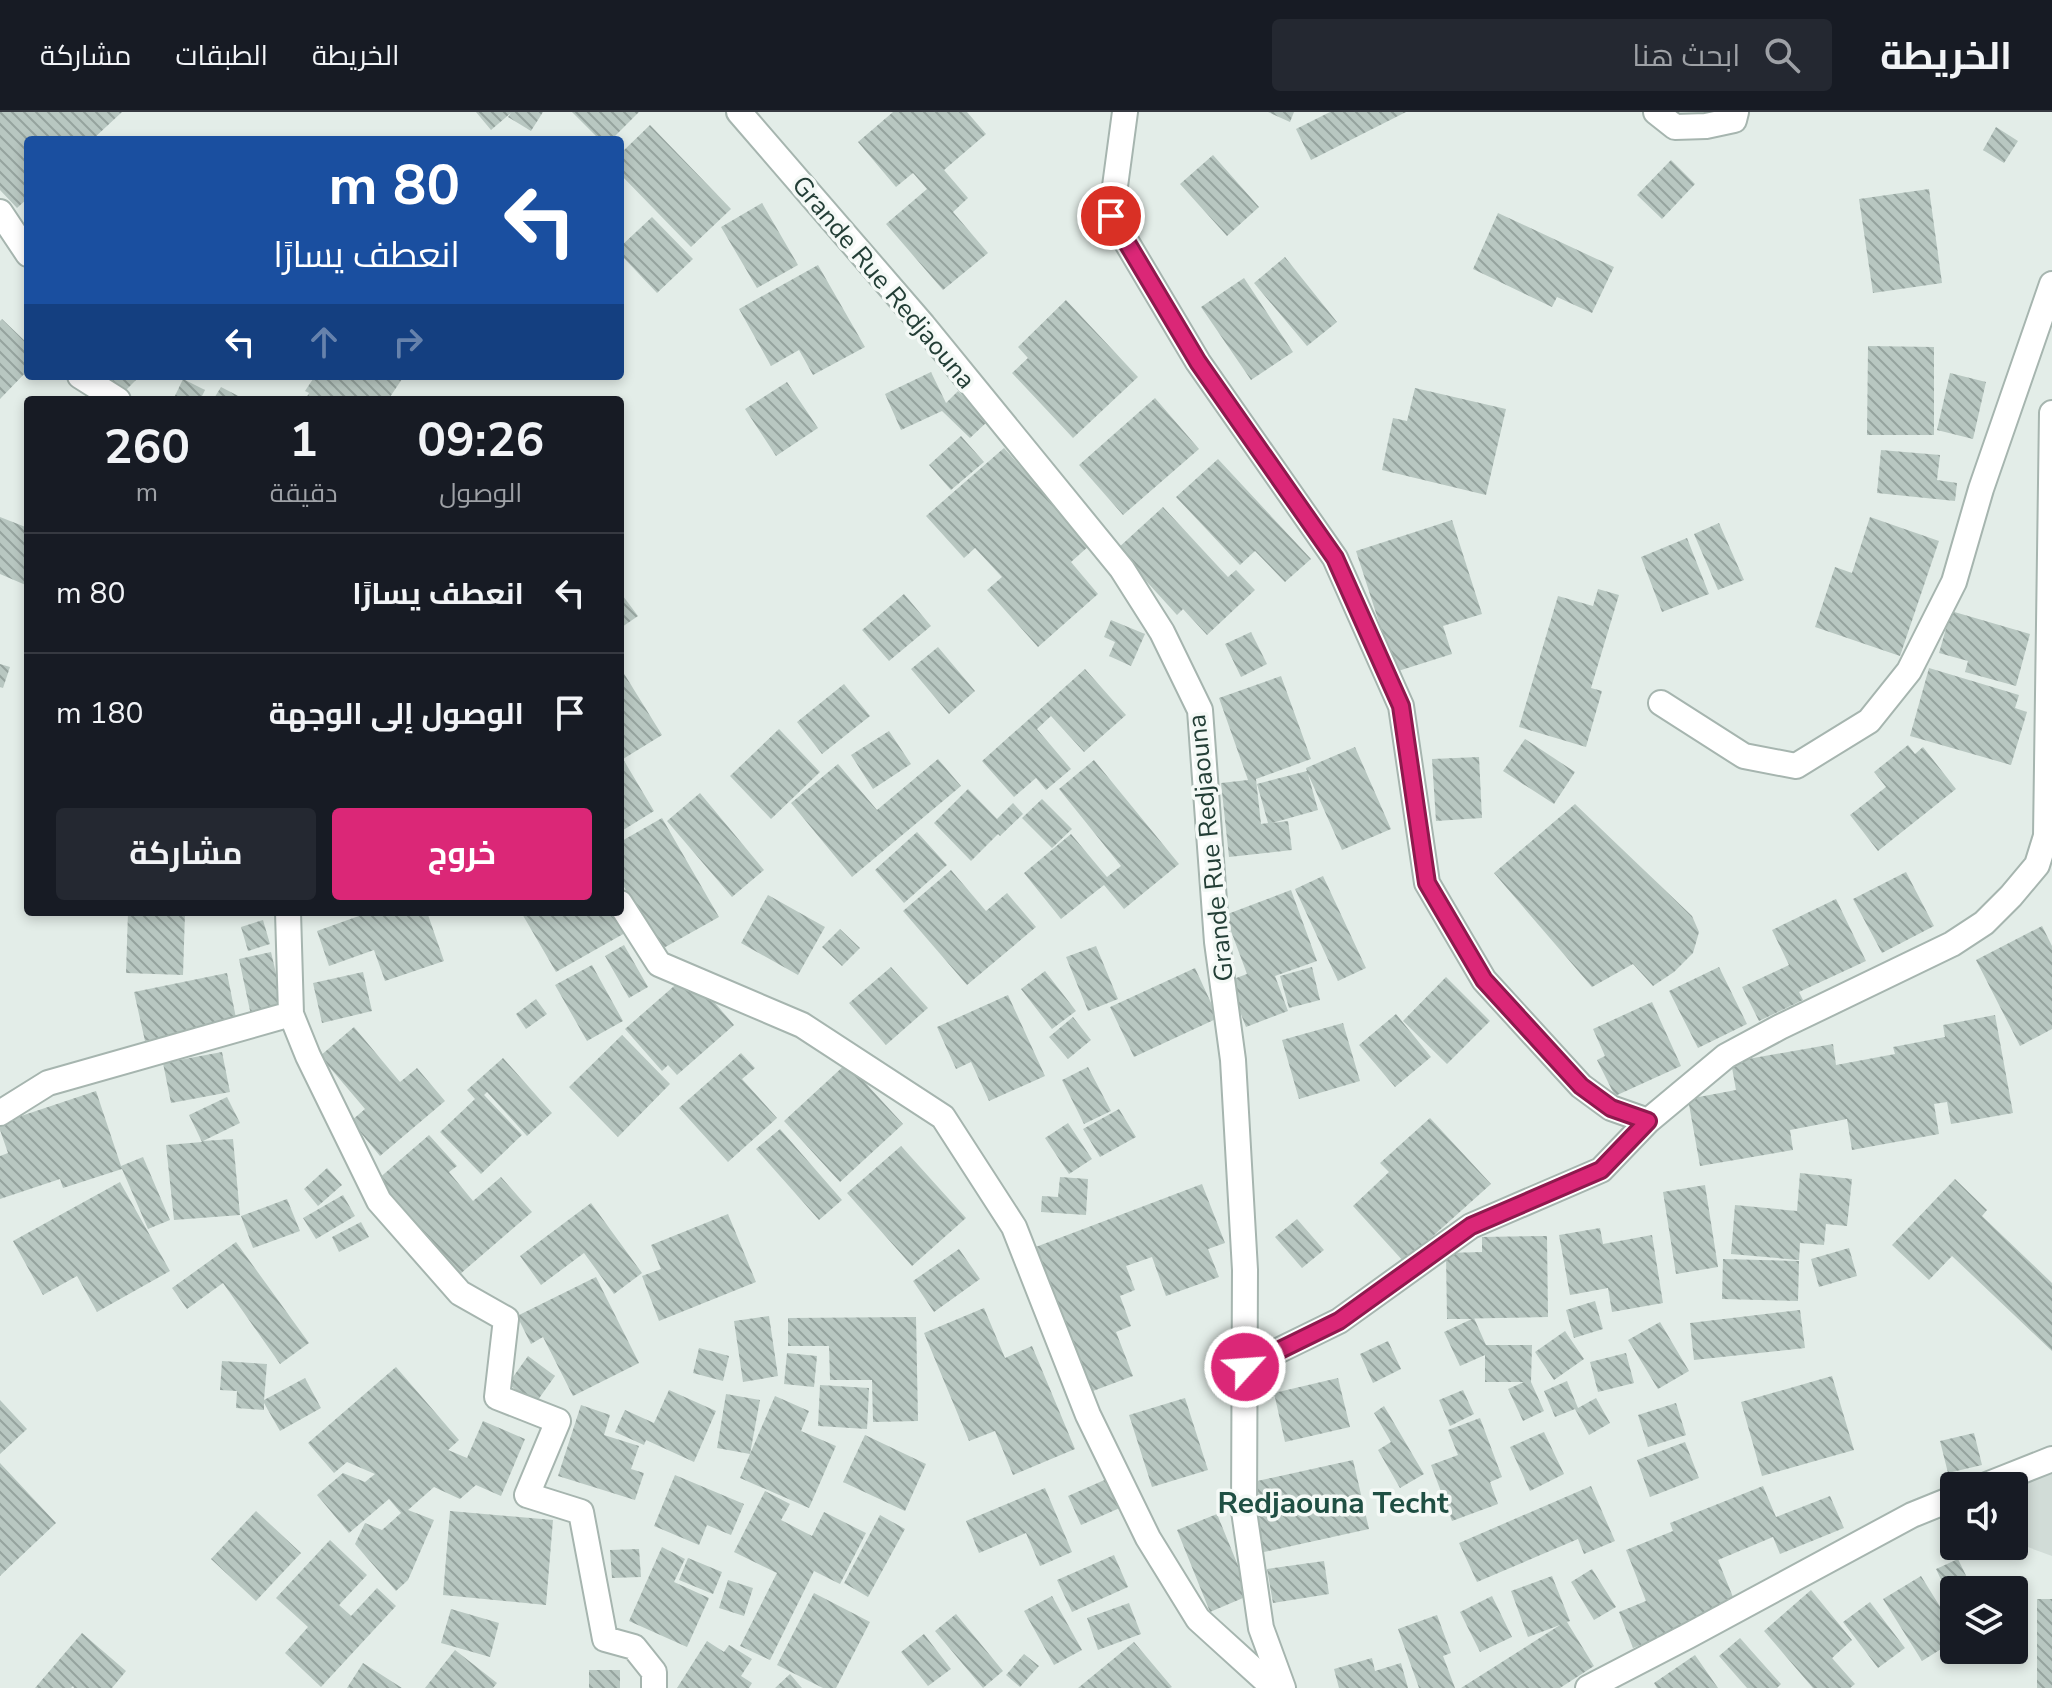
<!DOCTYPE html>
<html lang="ar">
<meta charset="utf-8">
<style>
:root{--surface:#171b24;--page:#242831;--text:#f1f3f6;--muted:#9ea1a6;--line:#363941;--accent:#db2777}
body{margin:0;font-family:"Nunito Sans",Cairo,sans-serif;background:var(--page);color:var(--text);direction:rtl;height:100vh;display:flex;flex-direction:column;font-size:30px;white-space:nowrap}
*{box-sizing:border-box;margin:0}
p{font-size:26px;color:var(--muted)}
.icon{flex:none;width:44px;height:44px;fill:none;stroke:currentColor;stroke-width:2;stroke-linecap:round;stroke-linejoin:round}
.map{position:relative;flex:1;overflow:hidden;direction:ltr}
.details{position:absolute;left:24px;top:284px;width:600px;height:520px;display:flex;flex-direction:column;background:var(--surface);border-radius:8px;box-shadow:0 4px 12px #0003;direction:rtl}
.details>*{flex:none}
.banner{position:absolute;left:24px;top:24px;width:600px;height:244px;border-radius:8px;box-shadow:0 4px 12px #0003;direction:rtl;background:#1a4fa0;color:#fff;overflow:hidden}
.controls{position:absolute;left:1940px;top:1360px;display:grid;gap:16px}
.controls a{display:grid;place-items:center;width:88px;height:88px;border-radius:8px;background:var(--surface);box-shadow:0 4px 12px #0003;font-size:40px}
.pin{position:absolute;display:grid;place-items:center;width:68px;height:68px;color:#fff;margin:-34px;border:4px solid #fff;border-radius:50%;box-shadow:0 2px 8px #0007}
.me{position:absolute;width:88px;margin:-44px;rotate:64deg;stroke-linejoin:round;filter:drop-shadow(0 0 6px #0008)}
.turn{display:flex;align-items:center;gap:28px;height:168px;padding:0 32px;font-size:36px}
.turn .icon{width:104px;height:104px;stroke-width:2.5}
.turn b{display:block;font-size:56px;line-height:68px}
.lanes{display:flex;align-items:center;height:76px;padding:0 32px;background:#0003;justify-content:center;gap:40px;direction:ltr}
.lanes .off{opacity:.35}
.eta{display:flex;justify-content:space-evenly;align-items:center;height:136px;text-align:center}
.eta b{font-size:48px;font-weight:700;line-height:56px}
.cta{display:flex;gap:16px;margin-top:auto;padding:16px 32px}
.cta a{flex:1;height:92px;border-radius:8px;background:var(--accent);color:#fff;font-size:32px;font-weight:700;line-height:92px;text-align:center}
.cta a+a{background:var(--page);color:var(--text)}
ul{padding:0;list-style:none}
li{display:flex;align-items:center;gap:24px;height:120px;padding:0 32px;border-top:2px solid var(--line)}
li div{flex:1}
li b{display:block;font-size:30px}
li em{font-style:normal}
header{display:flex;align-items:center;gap:48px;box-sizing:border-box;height:112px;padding:0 40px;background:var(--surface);border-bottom:2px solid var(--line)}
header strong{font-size:38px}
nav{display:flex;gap:44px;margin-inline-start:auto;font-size:28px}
.search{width:560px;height:72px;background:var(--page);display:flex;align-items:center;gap:20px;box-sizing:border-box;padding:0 28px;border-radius:8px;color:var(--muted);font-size:30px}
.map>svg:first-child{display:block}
.built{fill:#d1dcd7}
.building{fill:url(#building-back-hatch)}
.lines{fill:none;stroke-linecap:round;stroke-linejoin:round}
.minor-casing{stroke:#a6b5af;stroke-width:28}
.tertiary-casing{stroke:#a6b5af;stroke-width:28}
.minor{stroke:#fff;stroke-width:24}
.tertiary{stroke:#fff;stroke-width:24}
.route-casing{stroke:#8e194d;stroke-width:20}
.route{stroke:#db2777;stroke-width:14}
.labels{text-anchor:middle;stroke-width:7;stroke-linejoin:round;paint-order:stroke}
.street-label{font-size:26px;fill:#233e36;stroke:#f4f9f6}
.quarter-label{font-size:30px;font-weight:bold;fill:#1f4f43;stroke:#f4f9f6}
</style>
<header>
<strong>الخريطة</strong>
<div class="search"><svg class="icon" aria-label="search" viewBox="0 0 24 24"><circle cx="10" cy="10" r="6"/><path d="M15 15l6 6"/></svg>ابحث هنا</div>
<nav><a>الخريطة</a><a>الطبقات</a><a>مشاركة</a></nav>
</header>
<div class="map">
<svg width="2052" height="1576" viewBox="0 0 2052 1576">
<defs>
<pattern id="building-back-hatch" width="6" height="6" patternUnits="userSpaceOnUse" patternTransform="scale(2)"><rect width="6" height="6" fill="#b8c7c1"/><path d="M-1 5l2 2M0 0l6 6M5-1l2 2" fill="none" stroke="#95a39e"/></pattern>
</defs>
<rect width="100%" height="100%" fill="#e3ede8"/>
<path class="built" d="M2052,1361v83l-38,-14v-44l3,-12z"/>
<path class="building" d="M0,0h122l-30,28h-64v58l-11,10 -17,-18z
M476,0h67l-12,19 -23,-14 3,-4 -20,17z
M572,0h67l-28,28h-11z
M893,0h74l19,22 -42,36 24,28 -15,14 35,41 -45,37 -57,-66 41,-35 -14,-16 -17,14 -38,-45z
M1268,0h26l-4,10z
M1330,0h76l-95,48 -15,-31z
M650,13l81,84 -40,38 -71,-73v-20z
M1996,15l22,14 -14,22 -21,-13z
M1213,43l46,52 -32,29 -47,-52z
M1671,48l24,24 -33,35 -25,-24z
M1929,77l13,94 -69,10 -14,-94z
M762,91l36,62 -41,23 -36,-61z
M1498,101l116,54 -22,46 -35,-16 -5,10 -79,-38z
M652,105l41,42 -36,34 -37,-39v-7z
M1285,145l52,65 -30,24 -53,-63z
M818,153l47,82 -52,28 -14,-25 -28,16 -32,-57z
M1244,166l49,74 -42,28 -50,-73z
M1066,188l72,77 -65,61 -61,-65 16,-15 -10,-11z
M2,207l26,25v26l-28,29v-78z
M1868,234l66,1v88h-67z
M931,260l15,31 12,-12 30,30 -18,17 -28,-27 -41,19 -16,-36z
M1950,261l36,9 -13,57 -36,-9z
M108,264h32l-16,16z
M315,264h89l-16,24h-83l4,-7 -4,-2z
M183,267l22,11 -5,10h-27z
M787,270l31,46 -42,28 -31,-47z
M221,275l25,13h-33z
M1415,276l91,21 -20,86 -104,-25 11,-52 14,3z
M1155,286l44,51 -76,66 -44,-50z
M961,324l23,26 -33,28 -22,-25z
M1004,336l86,97 -19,17 27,32 -60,53 -51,-57 15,-13 -27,-29 -11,10 -38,-42z
M1881,338l59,5 -3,25 20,3 -2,18 -78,-8z
M1218,347l93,100 -26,23 -30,-31 -15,14 -64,-68z
M1163,395l65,70 8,-7 19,20 -48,45 -24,-26 -6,6 -60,-66z
M0,405l28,11v58l-28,-12z
M1870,405l69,24 -39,115 -85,-29 20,-60 17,6z
M1452,408l30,94 -39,12 9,28 -57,18 -39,-121z
M1719,411l25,57 -26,10 -24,-56z
M1687,426l22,56 -47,18 -21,-55z
M1598,477l21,6 -28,93 11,3 -16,56 -67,-20 39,-131 35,10z
M620,480l18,24 -16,11 -2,-3z
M904,482l27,32 -42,35 -27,-31z
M1951,499l79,23 -14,52 -51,-14 3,-11 -29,-8z
M1111,508l34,14 -14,32 -22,-10 6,-14 -11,-5z
M1251,520l16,32 -26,13 -16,-33z
M938,535l37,44 -26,23 -38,-45z
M0,552l10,3 -7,21 -3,-1z
M1929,556l90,27 -4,13 12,4 -16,53 -101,-29z
M1085,557l41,46 -42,37 -33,-36 -14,13 34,40 -25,21 -10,-12 -22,19 -32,-36z
M623,560l39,63 -39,24 31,52 -34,21v-158z
M1281,564l30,83 -55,20 5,45 7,-1 -11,-39 50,-13 -1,-3 49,-21 36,82 -49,21 -34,-76 10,36 -46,13 16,-2 4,29 -63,7 -8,-74 27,-3 -29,-82z
M844,572l26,32 -48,38 -25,-32z
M779,617l41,43 -49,47 -41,-43z
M889,619l22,33 -38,25 -22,-34z
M1525,627l50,33 -21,32 -51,-33z
M1908,633l7,9 8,-7 33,42 -78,62 -28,-36 36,-28 -12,-15z
M1479,645l3,61 -46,3 -4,-62z
M938,647l23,27 -109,91 -61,-74 47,-39 39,46z
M1094,648l85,104 -55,45 -20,-24 -43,34 -37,-46 47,-39 36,43 14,-11 -62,-77z
M968,677l29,30 16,-16 10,11 -23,22 -2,-2 -27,27 -37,-38z
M700,681l64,77 -32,27 -65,-76z
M1042,687l30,30 -20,19 -30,-30z
M1575,692l117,112 7,16 -6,21 -19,19 -21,14 -20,-22 -41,23 -98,-114z
M662,706l57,99 -59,33 -40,-70v-38z
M917,720l30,33 -43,38 -29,-33z
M951,758l35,41 21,-18 29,34 -69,58 -64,-74z
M1906,760l28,54 -52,27 -29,-54z
M1323,764l43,92 -28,13 -43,-92z
M1291,778l26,71 -42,15 13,35 -42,16 -18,-46 19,-7 -22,-59z
M768,783l57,32 -27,48 -57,-32z
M1836,787l30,62 -67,31 4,8 -44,21 -17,-34 47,-22 -17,-35z
M128,800l57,1 -2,62 -57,-2z
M370,800h57l17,49 -59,20 -11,-31 -45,16 -12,-35z
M521,800h92l12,21 -69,39z
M263,808l7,24 -22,7 -7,-24z
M2042,814l10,20v83l-32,17 -44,-86z
M840,817l20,19 -18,18 -20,-19z
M624,833l24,42 -19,11 -24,-42z
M1096,834l22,53 -30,12 -22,-54z
M271,840l14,60 -33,8 -13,-61z
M592,853l31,56 -36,20 -32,-56z
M891,855l37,41 -42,37 -37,-42z
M1312,855l8,33 -31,8 -9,-32z
M1719,855l28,57 -49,24 -29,-57z
M1195,856l23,50 -84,39 -24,-50z
M1045,859l31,40 -24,18 -31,-40z
M363,860l9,39 -50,12 -9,-40z
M227,861l10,50 -92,18 -11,-49z
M689,861l45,52 -57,50 -9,-10 -6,6 -37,-42z
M1446,865l44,44 -43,43 -44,-43z
M1008,883l37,81 -56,25 -18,-39 -15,7 -19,-42z
M536,887l11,15 -21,15 -10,-15z
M1652,890l29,64 -66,30 -18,-36 8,-4 -12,-27z
M1396,902l35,43 -36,30 -36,-42z
M1995,903l18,98 -62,11 -4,-22 -13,2 5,30 -87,16 -5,-31 -57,11 3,20 -93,16 -12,-67 48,-9 -5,-28 102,-18 3,21 59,-11 -2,-7 52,-10 -2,-12z
M1073,905l18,23 -23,19 -19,-22z
M1343,911l17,58 -61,18 -17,-59z
M354,915l46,55 17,-14 28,33 -65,55 -29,-35 14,-12 -45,-53z
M622,923l48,49 -52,53 -49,-50z
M222,940l8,40 -59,11 -8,-40z
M741,941l14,15 -13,11 35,39 -49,44 -49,-54z
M503,946l49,55 -25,23 -40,-44 -3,3 38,40 -41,39 -41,-42 35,-33 -8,-9z
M847,951l56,61 -63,58 -56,-61z
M1088,955l23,44 -27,13 -22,-44z
M96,979l25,75 22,-9 27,63 -22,9 -26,-60 -59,19 -3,-9 -60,20v-43l8,-3 -8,-23v-7z
M227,985l13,26 -37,18 30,-2 7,76 -66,5 -8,-75 36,-3 -13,-27z
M1119,997l17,28 -36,20 -17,-28z
M1430,1006l61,66 -87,78 -51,-56 36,-34 -9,-9z
M1068,1011l24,36 -23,15 -24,-36z
M780,1017l62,71 -23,20 -63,-71z
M429,1023l28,31 -8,6 24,29 28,-24 31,35 -73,63 -82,-95z
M901,1034l65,72 -54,48 -65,-73z
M327,1056l15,17 -24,21 -14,-17z
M1800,1061l52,6 -5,47 -21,-2 -2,21 -24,-2 -1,17 -68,-6 4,-49 62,6z
M1060,1065l28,2 -2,36 -45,-3 1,-16 16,1z
M1955,1067l32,31 -5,6 70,67v68l-100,-95 -23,24 -37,-35z
M120,1070l50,89 -73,41 -20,-36 -34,19 -30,-54z
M1202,1072l23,59 -17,6 11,28 -53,19 -14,-39 -26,9 9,24 -15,6 11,30 -15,6 17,44 -48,18 -52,-146z
M1705,1073l13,82 -42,7 -13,-82z
M343,1083l12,21 -39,23 -13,-21z
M287,1087l13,32 -47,17 -12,-32z
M591,1091l51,70 -28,21 -30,-41 -43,32 -21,-29z
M728,1102l28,68 -97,39 -17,-45 19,-7 -10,-24z
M1297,1107l27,31 -22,18 -27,-31z
M361,1110l8,15 -30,15 -7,-15z
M1600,1116l3,16 49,-9 11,68 -51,9 -4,-24 -38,7 -11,-60z
M1547,1124l1,81 -101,2 -1,-66 36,-1v-15z
M236,1130l73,101 -29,21 -57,-81 -36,26 -15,-21z
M1849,1136l8,28 -38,11 -8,-28z
M959,1137l21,30 -46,33 -21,-31z
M1723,1147l76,2 -1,40 -76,-2z
M596,1165l43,86 -66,33 -30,-59 -12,7 -14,-28z
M1595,1189l8,28 -29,9 -8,-28z
M984,1196l21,50 27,-12 43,103 -62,26 -18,-44 -26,10 -45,-108z
M1800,1198l5,38 -111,12 -4,-37z
M769,1204l9,60 -35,6 -9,-61z
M916,1205l2,104 -45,1 -1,-42h-42l-1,-34h-41v-28z
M1474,1206l12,27h46l-1,37 13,29 -21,10 -15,-32 16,-7h-39v-27l-25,11 -16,-34z
M1660,1210l29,49 -31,18 -30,-49z
M1565,1219l19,28 -30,21 -19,-28z
M1388,1229l13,28 -28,14 -13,-29z
M699,1236l30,8 -6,25 -30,-8z
M787,1241l30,3 -3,31 -30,-3z
M1626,1241l8,30 -36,9 -8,-30z
M528,1244l27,20 -20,28 -27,-20z
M222,1249l45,3 -3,36 41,-22 16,30 -41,23 -16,-28v7l-28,-2 1,-17 -17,-1z
M396,1255l63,73 -11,10 19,8 16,-37 42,18 -24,57 -25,-11 -16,14 -26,-12 -26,23 26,10 -26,60 -12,11 -41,-47 10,-21 17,7 19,-17 -12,-14 -40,34 -32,-38 26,-22 22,9 10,-8 -28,-12 -13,11 -26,-30z
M1832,1264l22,74 -92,26 -21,-74z
M1338,1266l12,49 -65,15 -11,-49z
M1567,1269l11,27 18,-10 14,25 -21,12 -14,-26 -20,8 -11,-26z
M820,1273l49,3 -2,41 -49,-3z
M669,1278l47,21 -22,51 -48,-22 -2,5 -29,-13 10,-22 29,13z
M1463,1278l11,24 -24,12 -11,-26z
M726,1282l34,6 -10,54 25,-58 34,15 -8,20 35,15 -27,62 -69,-30 10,-24 -33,-6z
M1185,1286l23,72 -56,17 -23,-72z
M0,1288l27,29 -27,25z
M1676,1291l10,32 -38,12 -10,-32z
M581,1293l29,10 -6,20 35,11 -8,23 13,4 -9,27 -77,-24z
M1384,1294l40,68 -24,14 -22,-38 13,-8 -17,-29z
M1480,1306l22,59 -12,5 8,22 -46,17 -21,-56 27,-10 -10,-25z
M1544,1320l20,42 -34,17 -20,-44z
M1974,1321l8,32 -34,8 -8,-32z
M865,1323l61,29 -21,47 -62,-29z
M1685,1330l14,36 -49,19 -13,-37z
M1353,1348l16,69 -105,23 -16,-69z
M0,1351l56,60 -56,53z
M675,1363l69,29 -13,31 -24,-10 -8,20 -45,-19z
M1109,1366l13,29 -41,18 -13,-29z
M1591,1374l24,55 -31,13 -6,-15 -101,43 -18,-39z
M1763,1374l13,31 54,-21 14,32 -64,26 -7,-17 -55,23 17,42 -34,19 -68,27 -14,-36 27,-11 -20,-51 47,-19 -3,-8z
M1045,1376l27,64 -32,14 -14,-33 -47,20 -13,-32z
M765,1379l25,13 -9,16 31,16 12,-24 42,21 -26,51 -26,-13 -44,89 -30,-14 37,-73 -43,-21z
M256,1399l45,42 -45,48 -45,-42z
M450,1399l103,9 -7,85 -103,-10z
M1217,1402l33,81 -40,17 -33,-82z
M880,1403l25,14 -37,68 -24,-14z
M330,1428l37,35 -28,30 12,11 26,-28 19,18 -75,81 -36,-34 23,-26 -32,-29z
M662,1435l23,12 -11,23 35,16 -22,49 -58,-26z
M639,1437l2,28 -29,1 -2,-28z
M1114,1443l14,32 -56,25 -15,-32z
M688,1446l34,14 -9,22 -34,-14z
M1958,1447l15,31h-19v17l-18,-38z
M1324,1449l5,33 -56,9 -6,-34z
M1592,1457l24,38 -22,13 -23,-38z
M1552,1464l18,45 -3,1 27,44 -34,22h-99l99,-63 -32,12 -17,-46z
M1921,1464l33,53v12l-32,20 -39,-62z
M728,1468l25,8 -9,28 -25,-8z
M1811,1478l41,50 -20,18 23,26 -5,4h-37l-49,-57z
M814,1481l56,29 -34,66h-13l-46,-23z
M1052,1484l30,54 -28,15 -30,-54z
M1492,1484l20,41 -32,15 -20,-40z
M2037,1487h15v89h-15z
M1870,1490l35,46 -27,20 -35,-46z
M1129,1491l12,31 -43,16 -11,-32z
M451,1497l48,14 -9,34 -49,-14z
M956,1502l47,57 -20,17 -48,-57z
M1437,1503l14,38 -8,3 12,32h-36l-21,-59z
M82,1521l44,38 -14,17h-38l-1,-2 -2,2h-36z
M924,1522l27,35 -23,17 -27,-34z
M1740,1526l41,46 -4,4h-30l-28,-32z
M707,1529l17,11 5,-7 23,14 -11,17 11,7 -3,5h-72z
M1134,1530l38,45 -2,1h-92z
M455,1538l42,33 -4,5h-68z
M1024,1542l15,12 -19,21 -14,-12z
M1695,1543l23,33h-61l-3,-5z
M1372,1546l3,13 26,-8 7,25h-69l-5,-19z
M363,1551l39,25h-55z
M589,1558h31v18h-31z
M790,1562l12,14h-27z"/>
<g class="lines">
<defs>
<path id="minor" d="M1125,0l-14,104 87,146 137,196 66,148 26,177 57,97 97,106 30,22 37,13
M1656,0l19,15 31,-1 28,-6 2,-8
M0,100l28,42
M80,264l38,24
M1661,591l83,53 52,10 73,-45 40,-50 45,-89 27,-93 71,-205
M620,791l39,61 143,61 141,92 71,110 74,188 60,123 50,81 76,69
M288,800l3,102 17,42 71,145 81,92 46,26 -9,78 61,24 -31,74 54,17 24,127 29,8 20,25v16
M0,1001l48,-30 243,-69
M1245,1255l94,-46 132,-95 130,-56 47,-49 78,-65 54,-29 172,-83 32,-21 27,-27 26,-31 9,-29 6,-423
M1984,1374l68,-27
M1588,1576l100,-52 224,-121 42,-17"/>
<path id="tertiary" d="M739,0l184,213 199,244 40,63 38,78 17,232 16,118 12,210 -1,241 17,117 22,60"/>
</defs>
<use href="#minor" class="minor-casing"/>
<use href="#tertiary" class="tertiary-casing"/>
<use href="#minor" class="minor"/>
<use href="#tertiary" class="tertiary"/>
</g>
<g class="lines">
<defs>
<path id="route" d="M1111,104l87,146 137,196 66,148 26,177 57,97 97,106 30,22 37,13 -47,49 -130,56 -132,95 -94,46"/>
</defs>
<use href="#route" class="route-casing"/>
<use href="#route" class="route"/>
</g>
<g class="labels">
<g class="street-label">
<text transform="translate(884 170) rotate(50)" y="9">Grande Rue Redjaouna</text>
<text transform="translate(1210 736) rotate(-96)" y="9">Grande Rue Redjaouna</text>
</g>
<g class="quarter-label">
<text x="1333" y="1401">Redjaouna Techt</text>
</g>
</g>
</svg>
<div class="controls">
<a><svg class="icon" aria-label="sound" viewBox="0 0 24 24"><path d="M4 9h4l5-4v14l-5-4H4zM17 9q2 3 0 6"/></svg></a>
<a><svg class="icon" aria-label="layers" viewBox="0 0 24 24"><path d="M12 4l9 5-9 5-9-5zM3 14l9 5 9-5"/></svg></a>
</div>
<div class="pin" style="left:1111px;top:104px;background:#d93025"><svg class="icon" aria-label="arrive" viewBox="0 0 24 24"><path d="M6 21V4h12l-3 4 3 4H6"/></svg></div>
<svg class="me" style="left:1245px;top:1255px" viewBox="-20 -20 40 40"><circle r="17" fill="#db2777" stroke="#fff" stroke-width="3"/><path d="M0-11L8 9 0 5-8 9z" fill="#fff"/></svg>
<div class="banner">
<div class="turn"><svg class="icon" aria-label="left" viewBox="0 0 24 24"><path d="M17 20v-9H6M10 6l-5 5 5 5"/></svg><div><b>80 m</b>انعطف يسارًا</div></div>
<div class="lanes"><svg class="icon" aria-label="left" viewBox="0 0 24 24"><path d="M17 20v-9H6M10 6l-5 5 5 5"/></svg><svg class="icon off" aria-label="ahead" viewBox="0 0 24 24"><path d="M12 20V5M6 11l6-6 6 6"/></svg><svg class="icon off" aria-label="right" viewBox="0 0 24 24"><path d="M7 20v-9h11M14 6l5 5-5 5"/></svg></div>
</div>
<section class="details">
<div class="eta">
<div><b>09:26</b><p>الوصول</p></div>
<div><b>1</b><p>دقيقة</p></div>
<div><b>260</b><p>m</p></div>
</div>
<ul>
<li><svg class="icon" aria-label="left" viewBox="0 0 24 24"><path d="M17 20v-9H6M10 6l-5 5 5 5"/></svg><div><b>انعطف يسارًا</b></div><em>80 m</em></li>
<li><svg class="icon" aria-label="arrive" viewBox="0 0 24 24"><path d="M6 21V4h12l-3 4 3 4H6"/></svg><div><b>الوصول إلى الوجهة</b></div><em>180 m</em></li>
</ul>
<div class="cta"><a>خروج</a><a>مشاركة</a></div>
</section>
</div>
